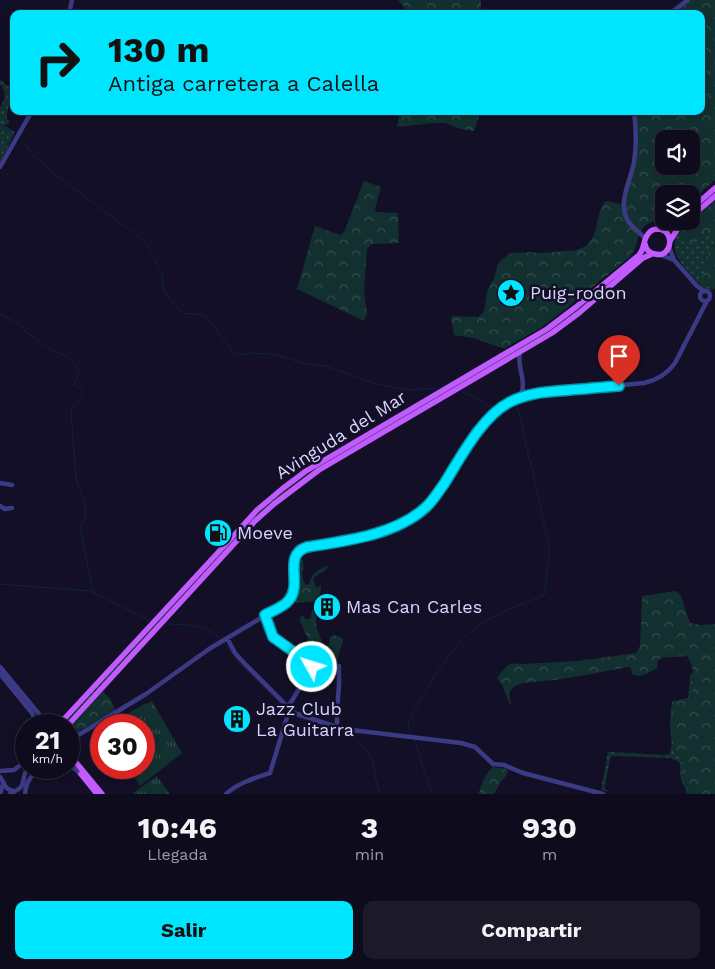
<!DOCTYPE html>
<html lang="es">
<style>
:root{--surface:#0e0b1c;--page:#1c1929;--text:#f1f3f6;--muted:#9b9ba3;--line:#2e2b3b;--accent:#00e5ff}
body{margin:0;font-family:"Work Sans",sans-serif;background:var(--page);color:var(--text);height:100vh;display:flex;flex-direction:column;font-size:19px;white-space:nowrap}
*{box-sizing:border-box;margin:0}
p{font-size:16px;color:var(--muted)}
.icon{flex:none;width:28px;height:28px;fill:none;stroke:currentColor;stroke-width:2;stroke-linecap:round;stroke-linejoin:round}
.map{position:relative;height:794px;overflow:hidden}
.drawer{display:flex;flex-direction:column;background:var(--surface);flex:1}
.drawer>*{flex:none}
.hud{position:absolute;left:10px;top:10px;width:695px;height:105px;border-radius:10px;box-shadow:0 2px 8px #0003,0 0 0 1px var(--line);background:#00e5ff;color:#111;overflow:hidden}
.buttons{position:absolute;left:655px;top:130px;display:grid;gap:10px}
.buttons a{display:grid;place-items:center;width:45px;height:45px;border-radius:10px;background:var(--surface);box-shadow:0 2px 8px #0003,0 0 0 1px var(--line);font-size:25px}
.speed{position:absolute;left:15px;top:714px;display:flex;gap:10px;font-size:25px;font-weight:700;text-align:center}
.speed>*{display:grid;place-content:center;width:65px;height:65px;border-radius:50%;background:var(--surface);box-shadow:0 2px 8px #0003,0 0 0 1px var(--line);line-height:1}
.speed small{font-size:12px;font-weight:400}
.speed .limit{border:8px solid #d22;background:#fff;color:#111}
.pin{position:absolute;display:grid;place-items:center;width:42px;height:42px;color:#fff;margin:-51px -21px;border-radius:50% 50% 50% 0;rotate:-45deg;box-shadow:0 0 5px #0007}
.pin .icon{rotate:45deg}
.me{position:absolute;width:55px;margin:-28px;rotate:309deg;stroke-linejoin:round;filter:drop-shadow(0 0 4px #0008)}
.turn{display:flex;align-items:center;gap:18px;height:105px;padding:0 15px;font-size:22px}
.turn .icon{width:65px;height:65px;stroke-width:2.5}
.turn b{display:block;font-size:35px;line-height:42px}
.eta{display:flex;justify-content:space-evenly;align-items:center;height:85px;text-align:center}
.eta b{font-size:30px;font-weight:700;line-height:35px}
.button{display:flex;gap:10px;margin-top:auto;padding:10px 15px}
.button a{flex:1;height:58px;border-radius:10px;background:var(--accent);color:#111;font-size:20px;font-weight:700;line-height:58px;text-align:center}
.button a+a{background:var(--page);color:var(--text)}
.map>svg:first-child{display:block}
.grass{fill:url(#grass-dots)}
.forest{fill:url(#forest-crowns);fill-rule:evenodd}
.park{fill:url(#park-tufts)}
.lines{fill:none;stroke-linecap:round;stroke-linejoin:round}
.stream{stroke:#0c2248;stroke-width:1}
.minor{stroke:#3d3a85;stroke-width:4.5}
.major{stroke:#c25bff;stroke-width:5.5}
.route-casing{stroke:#0095a6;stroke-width:12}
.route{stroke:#00e5ff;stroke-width:9}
.labels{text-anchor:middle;stroke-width:5;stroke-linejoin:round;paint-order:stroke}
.poi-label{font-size:18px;fill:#d9d4ff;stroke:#130f26;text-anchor:start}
.street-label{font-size:18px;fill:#d9d4ff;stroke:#130f26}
</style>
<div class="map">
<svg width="715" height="794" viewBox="0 0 715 794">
<defs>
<pattern id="grass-dots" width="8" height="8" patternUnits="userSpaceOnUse" patternTransform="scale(1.25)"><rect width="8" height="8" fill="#12302f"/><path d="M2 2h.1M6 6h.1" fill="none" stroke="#344d4e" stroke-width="1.8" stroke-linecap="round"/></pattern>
<pattern id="forest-crowns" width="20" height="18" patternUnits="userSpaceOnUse" patternTransform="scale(1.25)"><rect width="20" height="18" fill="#12302f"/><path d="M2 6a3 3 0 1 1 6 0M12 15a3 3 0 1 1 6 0" fill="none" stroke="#344d4e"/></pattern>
<pattern id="park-tufts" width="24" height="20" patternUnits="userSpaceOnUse" patternTransform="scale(1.25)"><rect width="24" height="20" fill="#12302f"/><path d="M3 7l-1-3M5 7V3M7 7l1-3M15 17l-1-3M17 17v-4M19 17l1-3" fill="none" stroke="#344d4e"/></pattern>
</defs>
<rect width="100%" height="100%" fill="#130f26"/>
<path class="grass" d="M0,80l11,8v4l-4,23v4l3,2 -2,3 -5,1 12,7 -15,32v-56c5,-9 7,-16 0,-24z
M715,201v87l-3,2h-7c-13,-15 -43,-38 -25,-58z
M645,251l3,3 -73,60 -29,20 -150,89 -120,77 -210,224 -2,-2 187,-202c23,-23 49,-41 76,-59l221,-131 94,-75z
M694,672l-2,25 -1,3 -17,3v39l-1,9 7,5 3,7 1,12 3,12 4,7h-4l-7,-18v-11l-1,-3 -8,-4 -59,-2 -2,3 -5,27v3l5,3 -9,-2 7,-38 58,3 3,-1c5,-9 1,-18 1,-29 0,-7 1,-15 2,-22l1,-2 15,-3 2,-23z"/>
<path class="forest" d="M398,0h83v14h-71z
M691,0h24v180l-24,21v-7h-27v26c-29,1 -22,19 -33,36l-72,58 -20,15 -34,19h-3l-29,-10 -19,-3 -3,-17 2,-2 25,1 6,-5 3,-21 7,-13 4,-14 3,-4 10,-7 18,-1 13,1 35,-3c3,-2 8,-3 11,-6 11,-10 8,-34 18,-43l15,3 10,-32 4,-36 -1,-25h67v-97h-29zM664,139h27v27h-27z
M400,111h79v5l-5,15 -13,-2 -16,-6h-11l-37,4z
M364,181l17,6 -6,22 1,3 22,1 1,30 -26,1 -3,1 -3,4 -3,43 3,21 -3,8 -67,-32 18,-63 25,9 4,-3z
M715,201v32l-7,2 -8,-5 -2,3 3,5 -1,2 -3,2 -10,3c-6,-3 -6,-10 -4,-16z
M715,250v23l-1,11c-5,3 -9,4 -13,-1l-1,-2 10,-20 -2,-4 1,-6z
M301,560h2c2,9 -4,16 3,25l3,-1c3,-11 8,-14 18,-18l1,1 -4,4 -11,7 3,10 5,-2c0,6 -1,10 -6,15l-18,2 -3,-4 2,-10v-25z
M676,591l5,5 9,27 11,2 14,-1v170h-24l-4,-7 -3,-12 -1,-12 -3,-7 -7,-5 1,-9 -3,-18 3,-22 17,-2 1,-3c2,-16 4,-26 -5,-41l-25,2 -4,2 -1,8c-8,4 -16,11 -25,6l-1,-6 -3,-1c-24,5 -49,9 -74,13 -9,1 -31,2 -39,6 -7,4 -6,10 -4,17l-1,1 -8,-19 -5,-7c8,-10 10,-16 23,-14l57,-3 59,-8 2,-3 2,-4 2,-50z
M314,607l4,5c-6,13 2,22 6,34h3l2,-2 1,-7c5,-3 9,-1 13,2v3l-3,6 -3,18 -2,2 -10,-4 -10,-8 -15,-35v-4l3,-2 2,4h5c2,-4 1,-9 4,-12z
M103,691l8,9 4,10 -36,21 -5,-1 -2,-1 1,-6z
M493,767l13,2 2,2 -2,5 -4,4 -8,14h-15c2,-10 6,-20 14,-27z"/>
<path class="park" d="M152,701l30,52 -42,33 -11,-18h15v-43h-36l36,-21h2z
M157,776l13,18h-38z"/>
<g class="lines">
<path class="stream" d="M0,125l10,5 3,4
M20,142l6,3 6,9 24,21 86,64 7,8 13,28 2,16 14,18 5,4 17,2 6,2 9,10 7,11 11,14 8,3 12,-2 20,1 34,10 19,2 47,17 34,7 33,-2 8,-6h4
M0,314l21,11 4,6 22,16 21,10 10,11 1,4 -5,12 9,7c-2,8 -9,13 -12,20l5,68 10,29 -1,10 -4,9v5l11,55 3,7
M462,392l14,6 12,8 3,1 4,-1 15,-8h3
M0,584l89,7 14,6 45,23
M167,624c20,1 40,0 54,16
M224,643l18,23 45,44
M291,714c27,13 71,16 82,49 1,4 1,8 2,12 1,6 3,13 5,19
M413,736c-2,-5 -6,-9 -4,-14 1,-6 6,-12 9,-17 13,-25 36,-62 60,-79 19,-13 41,-21 62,-29l4,-2 1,-2 4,-41 -1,-10 -14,-66 -5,-18 -7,-34 -6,-21
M415,740l9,31 8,23"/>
<path class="minor" d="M69,14l3,-14
M669,14l19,-14
M634,111c2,17 3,34 0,51 -3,18 -16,39 -7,57 4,9 13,12 18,20
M0,167l32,-56
M669,247l5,13 23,26 7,5
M661,255l13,5
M700 296a5 5 0 1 1 10 0a5 5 0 1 1-10 0Z
M519,397c10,-13 -3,-30 1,-45
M0,483l12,2
M0,506l5,3 7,-1
M265,615l8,22 39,28v3l-24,39
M227,638l8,15 10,11 46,46 6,4 46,15 118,14 14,4 18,17 11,1 19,8 80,21
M0,667l39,47 5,5 8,4
M0,674l32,39 5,12
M337,727v-15l2,-27v-19
M69,733l5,2 5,-1
M69,742l11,-8 66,-40 63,-45 77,-46c18,-17 -5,-48 21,-56l67,-13 22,-9 24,-13 6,-5 9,-11 50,-73c14,-17 32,-26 53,-30l106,-10c14,-3 23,-9 31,-20l32,-62
M69,766l6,3 7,7
M0,771l14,-1 12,-9
M0,777c5,6 4,13 14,14
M0,794l3,-10
M10,794c4,-2 8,-4 11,-7 4,-5 1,-12 7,-19
M25,794c1,-12 6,-19 16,-26
M226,794c12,-11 29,-16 44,-21l18,-59 2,-5"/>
<path class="major" d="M691,209l24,-21
M691,217l24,-21
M662,230l8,-4 8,-5
M670,241l9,-14 7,-6
M46,725l6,-1 5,1
M56,725l9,-7 171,-185 21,-23 25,-21 24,-18 241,-142 29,-22 63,-52c6,-7 4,-15 9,-21 2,-3 6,-5 10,-5 18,1 14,30 -3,25 -6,-1 -9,-5 -10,-10
M68,725l187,-204 19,-17 45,-34 233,-137 27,-20 64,-55 9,-4
M69,754l33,40
M81,774l16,20"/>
</g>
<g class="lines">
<defs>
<path id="route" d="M312,667v-2l-39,-28 -8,-22c7,-4 19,-8 24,-15 14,-16 -7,-45 18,-53 39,-6 88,-12 118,-39 8,-7 13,-16 19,-24 17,-27 38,-68 66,-82 19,-10 39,-10 60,-12 16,-1 32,-3 49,-4"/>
</defs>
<use href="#route" class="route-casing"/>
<use href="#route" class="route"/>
</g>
<defs>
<symbol id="sight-disc" viewBox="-11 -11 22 22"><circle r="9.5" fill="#00e5ff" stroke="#130f26"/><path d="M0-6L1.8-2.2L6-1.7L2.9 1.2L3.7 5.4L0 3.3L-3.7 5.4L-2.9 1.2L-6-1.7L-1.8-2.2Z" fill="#111"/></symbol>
<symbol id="fuel-disc" viewBox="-11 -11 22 22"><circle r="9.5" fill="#00e5ff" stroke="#130f26"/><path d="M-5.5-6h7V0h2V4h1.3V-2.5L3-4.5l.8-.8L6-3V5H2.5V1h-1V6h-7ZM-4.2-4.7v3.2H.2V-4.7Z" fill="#111"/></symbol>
<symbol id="building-disc" viewBox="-11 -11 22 22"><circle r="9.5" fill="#00e5ff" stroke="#130f26"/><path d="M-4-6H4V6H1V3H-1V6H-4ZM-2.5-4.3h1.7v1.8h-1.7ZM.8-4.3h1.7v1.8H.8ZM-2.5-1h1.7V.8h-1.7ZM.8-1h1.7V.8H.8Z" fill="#111"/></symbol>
</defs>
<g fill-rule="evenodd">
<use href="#sight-disc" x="495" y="277" width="32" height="32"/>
<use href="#fuel-disc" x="202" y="517" width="32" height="32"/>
<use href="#building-disc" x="311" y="591" width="32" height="32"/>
<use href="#building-disc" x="221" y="703" width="32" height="32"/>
</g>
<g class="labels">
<g class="poi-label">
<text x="530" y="299">Puig-rodon</text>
<text x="237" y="539">Moeve</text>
<text x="346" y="613">Mas Can Carles</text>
<text x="256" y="715">Jazz Club<tspan x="256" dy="21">La Guitarra</tspan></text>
</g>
<g class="street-label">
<text transform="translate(341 435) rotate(-32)" y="6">Avinguda del Mar</text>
</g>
</g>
</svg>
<div class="buttons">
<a><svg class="icon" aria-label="sound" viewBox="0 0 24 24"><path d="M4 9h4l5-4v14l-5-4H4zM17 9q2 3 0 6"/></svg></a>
<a><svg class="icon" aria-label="layers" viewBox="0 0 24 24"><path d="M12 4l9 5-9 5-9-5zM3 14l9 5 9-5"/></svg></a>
</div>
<div class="speed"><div>21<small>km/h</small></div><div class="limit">30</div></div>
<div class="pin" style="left:619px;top:386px;background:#d93025"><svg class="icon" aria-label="arrive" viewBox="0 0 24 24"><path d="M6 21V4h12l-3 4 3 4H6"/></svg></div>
<svg class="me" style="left:312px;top:667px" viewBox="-20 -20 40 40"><circle r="17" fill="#00e5ff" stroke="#fff" stroke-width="3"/><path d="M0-11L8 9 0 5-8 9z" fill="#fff"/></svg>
<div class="hud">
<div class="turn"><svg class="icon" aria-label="right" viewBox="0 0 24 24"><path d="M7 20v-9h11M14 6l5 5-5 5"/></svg><div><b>130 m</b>Antiga carretera a Calella</div></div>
</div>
</div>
<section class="drawer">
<div class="eta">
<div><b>10:46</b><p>Llegada</p></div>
<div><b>3</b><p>min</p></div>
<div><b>930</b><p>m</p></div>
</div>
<div class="button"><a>Salir</a><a>Compartir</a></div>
</section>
